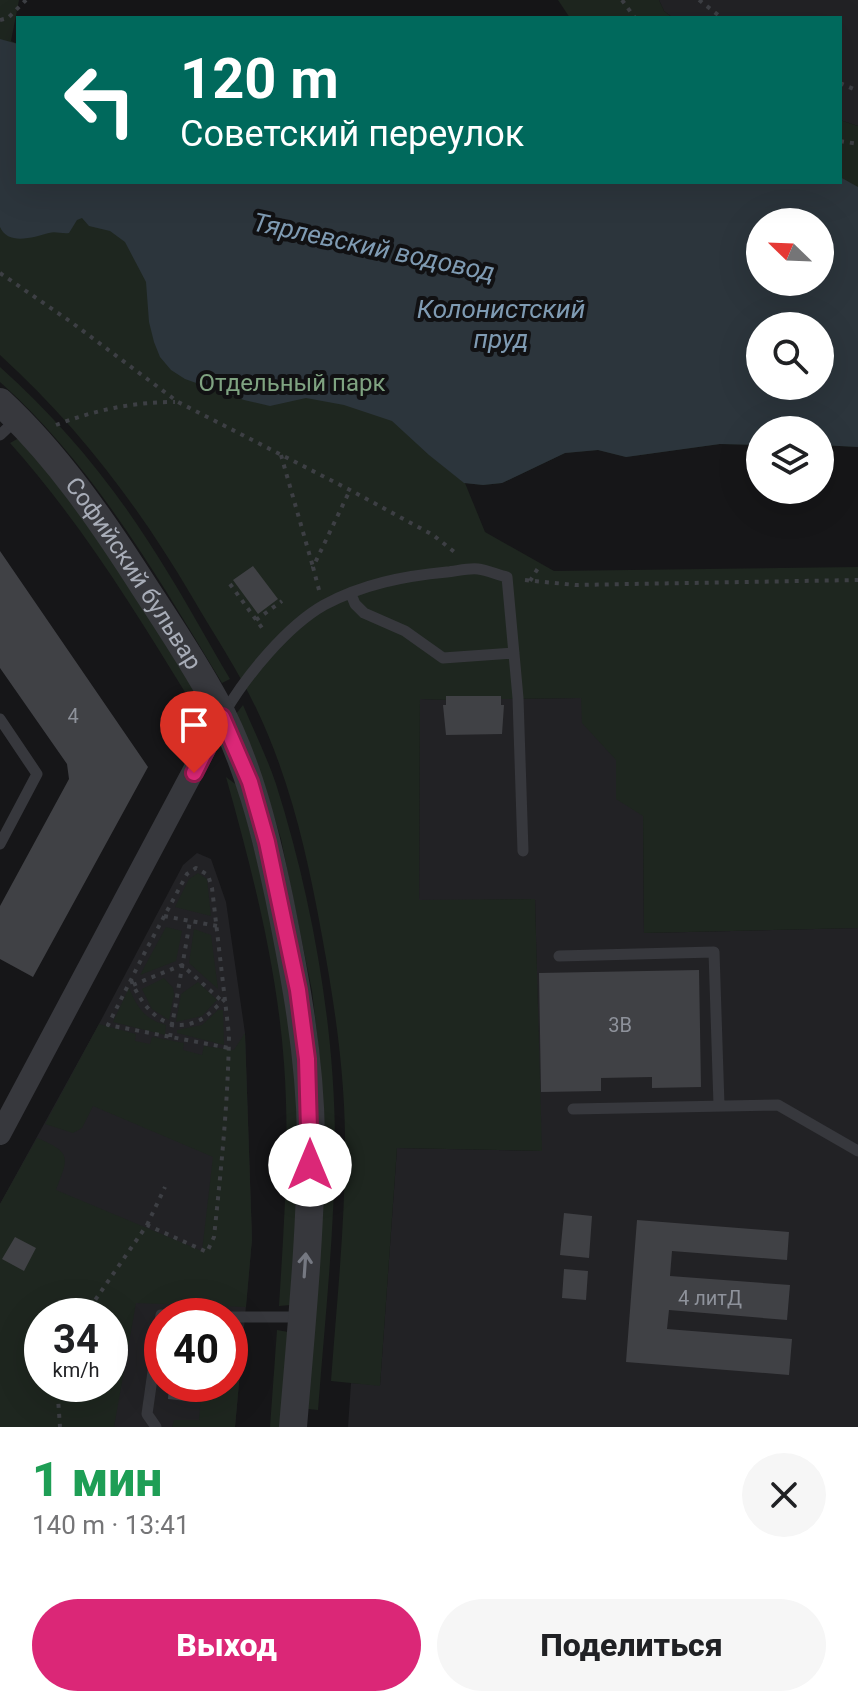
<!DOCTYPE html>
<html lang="ru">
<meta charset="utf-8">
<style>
:root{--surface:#fff;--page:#f6f6f6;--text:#202124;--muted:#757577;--accent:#db2777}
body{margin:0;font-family:Roboto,sans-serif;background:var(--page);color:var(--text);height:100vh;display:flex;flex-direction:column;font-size:30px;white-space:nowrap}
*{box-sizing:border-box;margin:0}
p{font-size:26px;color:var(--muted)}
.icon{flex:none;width:44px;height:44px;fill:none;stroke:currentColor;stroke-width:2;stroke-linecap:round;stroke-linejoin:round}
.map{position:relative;height:1427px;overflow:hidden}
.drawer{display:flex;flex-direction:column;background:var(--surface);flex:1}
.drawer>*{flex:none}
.top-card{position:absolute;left:16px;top:16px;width:826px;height:168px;border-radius:0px;box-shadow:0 8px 32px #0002;background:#00695c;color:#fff;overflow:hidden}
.needle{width:52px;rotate:293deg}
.buttons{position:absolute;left:746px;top:208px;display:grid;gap:16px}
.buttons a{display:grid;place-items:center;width:88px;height:88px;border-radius:50%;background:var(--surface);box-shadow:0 8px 32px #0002;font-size:40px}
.speed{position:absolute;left:24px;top:1298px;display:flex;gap:16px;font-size:40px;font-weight:700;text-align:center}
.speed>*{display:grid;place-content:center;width:104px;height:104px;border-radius:50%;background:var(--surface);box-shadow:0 8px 32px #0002;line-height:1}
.speed small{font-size:20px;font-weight:400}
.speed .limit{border:12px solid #d22;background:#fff;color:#111}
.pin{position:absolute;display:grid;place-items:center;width:68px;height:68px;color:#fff;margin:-82px -34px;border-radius:50% 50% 50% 0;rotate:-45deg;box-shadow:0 0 8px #0007}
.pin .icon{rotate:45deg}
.me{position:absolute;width:88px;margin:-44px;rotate:0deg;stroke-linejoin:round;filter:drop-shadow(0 0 6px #0008)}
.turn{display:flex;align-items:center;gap:28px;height:168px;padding:0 32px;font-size:36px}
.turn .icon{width:104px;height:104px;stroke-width:2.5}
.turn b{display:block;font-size:56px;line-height:68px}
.round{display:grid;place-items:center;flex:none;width:84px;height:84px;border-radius:42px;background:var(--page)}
.summary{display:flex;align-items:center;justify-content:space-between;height:136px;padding:0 32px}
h1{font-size:48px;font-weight:800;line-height:60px;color:#1e9e55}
.cta{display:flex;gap:16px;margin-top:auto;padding:16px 32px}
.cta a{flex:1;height:92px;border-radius:48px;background:var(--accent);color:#fff;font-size:32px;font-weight:800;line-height:92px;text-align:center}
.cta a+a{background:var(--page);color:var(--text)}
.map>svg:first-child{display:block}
.built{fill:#222225;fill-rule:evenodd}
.green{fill:#1e261f;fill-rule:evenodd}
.water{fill:#2c353c;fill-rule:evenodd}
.building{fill:#404145}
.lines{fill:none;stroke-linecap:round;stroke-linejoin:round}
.path{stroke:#3d3f44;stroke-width:4;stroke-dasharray:4 6;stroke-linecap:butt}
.service{stroke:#37383d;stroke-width:11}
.minor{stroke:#37383d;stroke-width:22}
.tertiary{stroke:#37383d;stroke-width:28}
.oneway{stroke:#757881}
.route-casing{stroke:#8e194d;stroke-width:20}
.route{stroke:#db2777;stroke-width:14}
.labels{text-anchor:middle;stroke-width:8;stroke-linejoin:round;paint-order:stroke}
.number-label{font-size:20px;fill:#8e929b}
.park-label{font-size:24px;fill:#7fa381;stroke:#111113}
.street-label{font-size:24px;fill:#a8adb8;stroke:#111113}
.water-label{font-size:26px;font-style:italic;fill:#7f9bb3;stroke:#111113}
</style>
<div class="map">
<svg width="858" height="1427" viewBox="0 0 858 1427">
<rect width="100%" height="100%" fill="#161618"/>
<path class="built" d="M659,0h199v126l-18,-6v-102h-167l-9,-7z
M446,696h55l1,3 140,-2 2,236 214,-5v499h-510l3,-44 29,2 17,-237 144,3 -6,-252 -116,2 1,-202 26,1z
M197,853l14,6 15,43 19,131 7,206 -17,188h-235v-223l99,-180 84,-159zM42,1316h68v68h-68zM162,1316h68v68h-68z"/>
<path class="green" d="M0,0h19l-8,41 7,3v138h822v-62l18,6v321l-38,-2v-15h-60v15l-40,-1 -94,13 -28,-7 -33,3 -63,30 -19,2 -18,-2 20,49 69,39 304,-4v361l-214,5 -1,-117 -27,-17v-39l-34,-37 -1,-25 -80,1 -1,-3h-53v4l-27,-1 -1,201 116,-1 7,252 -145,-3 -17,238 -49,-5c6,-82 15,-165 14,-247 -1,-67 -11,-133 -23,-198 -14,-78 -31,-154 -65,-226 -19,-40 -44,-77 -66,-115 -53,-90 -114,-170 -191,-240zM760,222h60v60h-60zM760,326h60v60h-60z
M558,0h101l5,11 9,7h-103z
M0,367c57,51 107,110 148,174 29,44 55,92 82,138l-8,4c-65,-107 -128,-217 -222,-301z
M19,438l39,45 59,79 79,130 -8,5c-56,-91 -107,-174 -178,-254z
M243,705c11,26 24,52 33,79 35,110 58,237 59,353 0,91 -10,182 -17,273l-10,-1 16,-273 -4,-76 -8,-69 -31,-152 -17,-55 -28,-70z
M226,777l12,9c23,90 48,181 56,275 8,81 2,163 -4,244l-11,1c5,-81 11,-162 5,-243 -7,-97 -32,-193 -58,-286z
M198,873l9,6 4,37 -36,-9 14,-28z
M166,927l16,4 -6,30 -36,14z
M194,929l17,6 7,54 -29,-26z
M164,978l9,10 1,6 -5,26 -17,-11 -10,-20z
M198,982l19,18 -15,16 -26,6 5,-28z
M129,988c8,19 16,32 37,37l-1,10 -52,-13z
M218,1010h5l1,35 -47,-12v-3l25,-5z
M99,1024l37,10 -1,7 15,3 2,-7 32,6 -1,7 19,5 2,-9 30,4 11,-17 7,206 -6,68 -110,-4 -22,124h-114v-223l37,-66c36,15 31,20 19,52l146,61 11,-94 -120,-51 -11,22 -9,5 -28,-9zM42,1316h68v19l18,9 -18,31v9h-5l-5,8 -16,-8h-42z
M230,1327l14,1 -9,99h-63l2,-7h25l3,-36h28z
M277,1330l11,2 -8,95h-10z"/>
<path class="water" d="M0,39l18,5v138h822v-5l18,10v260l-38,-2v-15h-60v15l-40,-1 -94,13 -28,-7 -33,3 -63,30 -19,2 -19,-2 -35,-28 -37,-34 -48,-16 -38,-7 -36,8 -26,-6 -59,-21 -14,-9 -11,-13 -6,-15 -5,-20 -3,-40 -21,-40 -15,-11 -21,-5 -7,-8 -5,2 -8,13c-7,1 -14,-2 -20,0 -15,4 -41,13 -49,-6zM760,222h60v60h-60zM760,326h60v60h-60z"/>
<path class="building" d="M0,551l148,216 -115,210 -33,-18v-53l69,-127 -2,-15 -67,-96z
M253,566l25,33 -20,15 -25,-34z
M446,696h55v9h3l-2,29 -56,1 -3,-30h3z
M699,970l2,117 -49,1v-11l-51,1v13l-60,1 -2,-119z
M564,1213l28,3 -3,42 -29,-3z
M637,1220l152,12 -2,28 -115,-9 -2,25 120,9 -3,35 -118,-10 -2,19 125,10 -3,36 -163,-13z
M15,1237l21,11 -12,23 -22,-12z
M564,1269l24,2 -2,29 -24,-2z
M169,1384h29l-2,18 -28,-3z"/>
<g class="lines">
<path class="path" d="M622,0l13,18
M699,0l23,18
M0,20l8,-2 18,-18
M840,83l18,8
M840,141l18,3
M0,273l71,49 107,80 172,88 83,45 24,19
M56,425c39,-15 77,-23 119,-23
M281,455l32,112
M525,580l50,5 283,-5
M530,581l10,-16
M230,584l35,48
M319,590l-6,-23 37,-77
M256,620l26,-19
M164,916l53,10
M131,980c11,27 35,57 69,40 9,-5 17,-14 25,-21
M133,985l49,-20 41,37
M170,1037l20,-116
M147,1225l18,-38
M84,1316l63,-91 60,27 7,-15c7,-67 14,-134 15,-202l-17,-147 -4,-13 -12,-7 -9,6 -42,78 -37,73 121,23
M57,1384l3,43"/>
<path class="service" d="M0,435l17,-16
M351,594l4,10 9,9 41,18 38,27 71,-5
M225,712c21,-36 62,-86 99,-107 39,-21 80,-29 123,-33 10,-1 21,-4 31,-3 9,1 20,6 29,8l11,121 5,153
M0,719l37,55 -37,70
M559,956l155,-4 5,153
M573,1109l205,-4 80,46
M230,1317h71
M156,1427l-9,-13 14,-99 30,1"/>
<path class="minor" d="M0,1134l222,-417"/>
<path class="tertiary" id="s1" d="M0,402c57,53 103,120 145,186 24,37 49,74 70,113 33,61 50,129 64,196 16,79 31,158 32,240 0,96 -10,193 -18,290"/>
</g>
<defs><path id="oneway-shaft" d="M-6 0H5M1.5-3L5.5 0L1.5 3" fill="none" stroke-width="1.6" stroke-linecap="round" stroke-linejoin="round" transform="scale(2)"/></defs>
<use class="oneway" href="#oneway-shaft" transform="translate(305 1265) rotate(-86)"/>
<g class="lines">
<defs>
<path id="route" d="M194,773l28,-56 28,65 17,60 31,148 9,69 3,106"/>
</defs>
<use href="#route" class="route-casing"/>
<use href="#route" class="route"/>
</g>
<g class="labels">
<g class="number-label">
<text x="73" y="723">4</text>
<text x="620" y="1032">3В</text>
<text x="710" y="1305">4 литД</text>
</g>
<g class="park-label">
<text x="292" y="391">Отдельный парк</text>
</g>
<g class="street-label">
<text dy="8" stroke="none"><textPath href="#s1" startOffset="218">Софийский бульвар</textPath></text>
</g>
<g class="water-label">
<text transform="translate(374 247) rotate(12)" y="9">Тярлевский водовод</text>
<text x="501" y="318">Колонистский<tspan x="501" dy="30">пруд</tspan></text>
</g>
</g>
</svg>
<div class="buttons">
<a><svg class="needle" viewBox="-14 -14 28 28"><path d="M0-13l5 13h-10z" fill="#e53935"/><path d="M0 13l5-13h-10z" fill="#757577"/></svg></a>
<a><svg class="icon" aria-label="search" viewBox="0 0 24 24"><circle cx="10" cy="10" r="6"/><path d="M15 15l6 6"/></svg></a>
<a><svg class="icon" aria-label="layers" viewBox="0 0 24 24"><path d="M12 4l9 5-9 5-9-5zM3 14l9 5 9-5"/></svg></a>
</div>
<div class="speed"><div>34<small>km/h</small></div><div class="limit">40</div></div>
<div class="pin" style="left:194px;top:773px;background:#d93025"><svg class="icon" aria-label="arrive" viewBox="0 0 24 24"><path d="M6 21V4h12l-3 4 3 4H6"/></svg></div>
<svg class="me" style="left:310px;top:1165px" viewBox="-20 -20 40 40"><circle r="19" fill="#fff"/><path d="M0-13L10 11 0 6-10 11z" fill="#db2777"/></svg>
<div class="top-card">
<div class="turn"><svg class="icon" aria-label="left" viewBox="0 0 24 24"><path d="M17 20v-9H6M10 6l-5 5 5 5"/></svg><div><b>120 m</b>Советский переулок</div></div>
</div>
</div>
<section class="drawer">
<div class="summary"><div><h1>1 мин</h1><p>140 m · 13:41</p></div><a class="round"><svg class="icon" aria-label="close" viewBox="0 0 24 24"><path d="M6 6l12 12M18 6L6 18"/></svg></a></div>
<div class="cta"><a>Выход</a><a>Поделиться</a></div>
</section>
